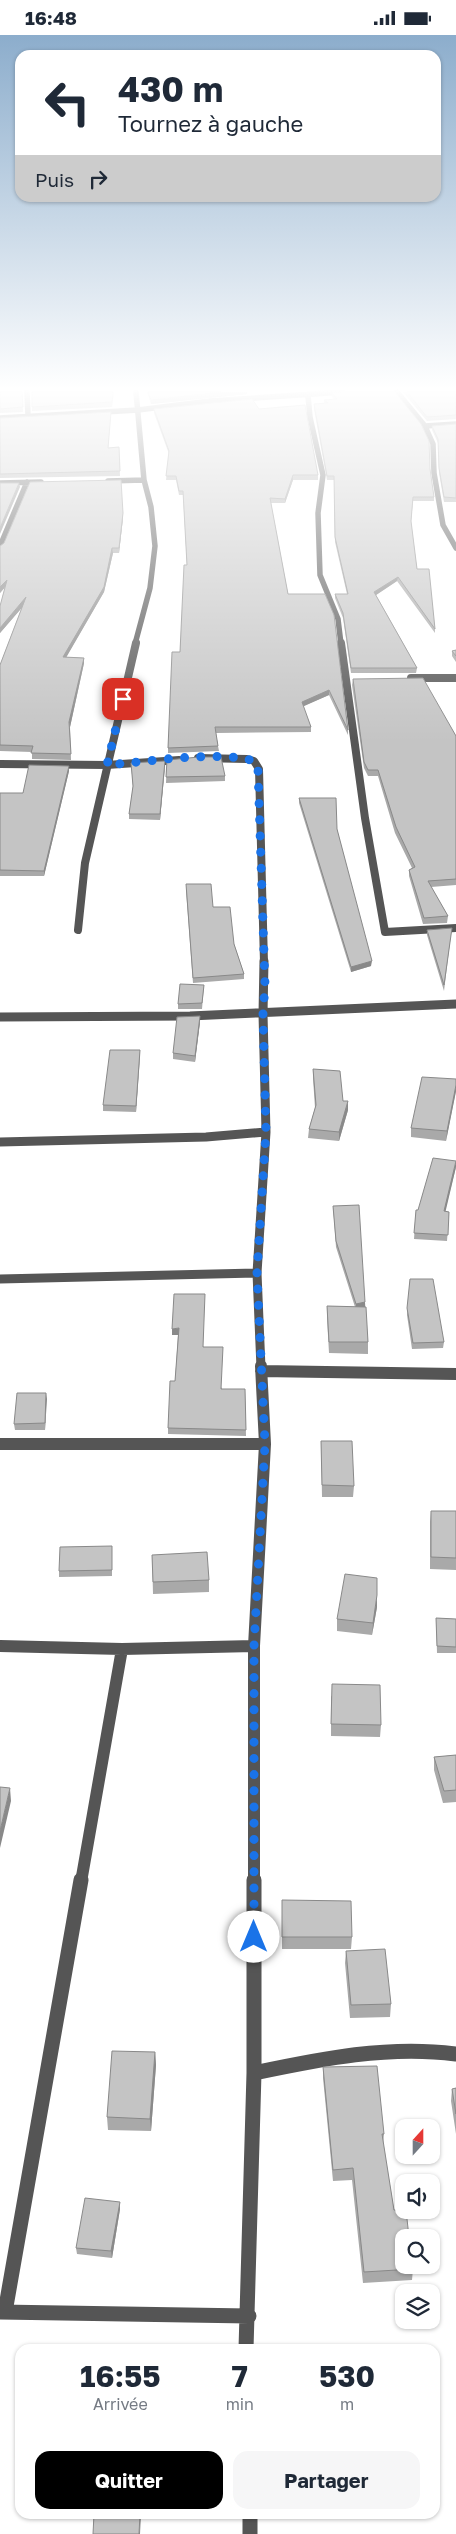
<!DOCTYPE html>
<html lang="fr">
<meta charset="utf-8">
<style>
:root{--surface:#fff;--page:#f6f6f7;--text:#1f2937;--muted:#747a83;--accent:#000}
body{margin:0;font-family:"Golos Text",sans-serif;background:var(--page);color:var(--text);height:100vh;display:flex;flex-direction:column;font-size:19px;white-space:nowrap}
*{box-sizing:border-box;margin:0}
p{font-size:16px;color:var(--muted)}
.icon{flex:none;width:28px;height:28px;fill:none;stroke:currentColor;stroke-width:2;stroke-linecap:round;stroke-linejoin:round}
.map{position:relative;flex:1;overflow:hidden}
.side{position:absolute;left:15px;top:2309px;width:425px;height:175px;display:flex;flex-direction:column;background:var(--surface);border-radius:15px;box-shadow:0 1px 4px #0004}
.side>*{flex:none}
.top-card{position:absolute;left:15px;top:15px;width:426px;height:152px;border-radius:15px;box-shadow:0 1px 4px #0004;background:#fff;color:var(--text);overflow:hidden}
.needle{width:32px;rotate:21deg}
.fabs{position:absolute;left:395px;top:2084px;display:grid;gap:10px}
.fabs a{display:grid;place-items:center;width:45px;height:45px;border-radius:10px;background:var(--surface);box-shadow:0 1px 4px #0004;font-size:25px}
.pin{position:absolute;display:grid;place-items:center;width:42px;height:42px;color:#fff;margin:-21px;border-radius:10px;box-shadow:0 2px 8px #0006}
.me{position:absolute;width:55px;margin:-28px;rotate:0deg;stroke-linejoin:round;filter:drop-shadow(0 0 4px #0008)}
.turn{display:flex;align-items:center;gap:18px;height:105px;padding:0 20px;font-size:22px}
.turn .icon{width:65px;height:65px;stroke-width:2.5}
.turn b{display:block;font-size:35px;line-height:42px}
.then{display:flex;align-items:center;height:48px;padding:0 20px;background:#0003;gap:10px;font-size:19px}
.eta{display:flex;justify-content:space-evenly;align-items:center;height:85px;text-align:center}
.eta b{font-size:30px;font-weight:700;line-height:35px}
.button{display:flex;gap:10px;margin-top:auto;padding:10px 20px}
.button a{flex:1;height:58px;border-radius:15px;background:var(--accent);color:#fff;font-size:20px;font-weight:700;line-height:58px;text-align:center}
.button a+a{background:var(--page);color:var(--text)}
.status{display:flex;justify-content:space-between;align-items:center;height:35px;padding:0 25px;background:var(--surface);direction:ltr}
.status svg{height:14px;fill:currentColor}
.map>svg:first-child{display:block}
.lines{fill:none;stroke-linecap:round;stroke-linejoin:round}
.minor-far4{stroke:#555;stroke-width:5.5}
.minor-far3{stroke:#555;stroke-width:8}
.minor-far2{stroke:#555;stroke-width:9}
.minor-far1{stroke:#555;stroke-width:12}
.minor{stroke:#555;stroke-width:15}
.wall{fill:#a9a9a9}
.shaded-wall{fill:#898989}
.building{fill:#c4c4c4;stroke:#898989}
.route{stroke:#1a73e8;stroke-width:9;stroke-dasharray:0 16.2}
</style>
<div class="status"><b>16:48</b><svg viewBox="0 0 49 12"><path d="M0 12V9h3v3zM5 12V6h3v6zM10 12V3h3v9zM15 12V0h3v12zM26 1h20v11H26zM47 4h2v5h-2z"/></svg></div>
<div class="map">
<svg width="456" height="2499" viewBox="0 0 456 2499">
<rect width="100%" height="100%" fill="#fff"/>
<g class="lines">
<path class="minor-far4" d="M27,357l1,24
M397,357l28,34 8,18 1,29 9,52 13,23
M308,361l2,21 13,58 -5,38 2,62 18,44 3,25
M0,383l138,-8 72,-9 133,-9
M425,391l31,-2
M108,446l36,-1
M0,448l41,-1
M0,511l27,-64
M135,609l15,-56 5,-42 -4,-39 -7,-27 -8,-88"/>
<path class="minor-far3" d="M341,608l24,175 20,114 71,-4
M411,643h45
M198,723l49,1 7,2 5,8 5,194
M0,729l107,1 72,-5
M78,895l7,-67 51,-220"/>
<path class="minor-far2" d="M0,982l190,-1 266,-12
M0,1107l206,-5 60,-5
M0,1244l257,-6
M261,1333l-4,-95 9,-141 -3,-118 1,-53"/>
<path class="minor-far1" d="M261,1336l195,3
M0,1409h265
M0,1611l122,3 132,-3
M81,1847l41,-233
M254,1847v-236l11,-202 -4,-78"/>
<path class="minor" d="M254,2038c67,-14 133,-28 202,-19
M0,2277l249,4
M5,2277l76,-432
M246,2314l8,-276v-193
M250,2479v20"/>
</g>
<path class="wall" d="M0,357h22l1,20 -23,1z
M32,357h82l-2,15 -80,4z
M147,357h100v2l-96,10z
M403,357h53v27l-29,2z
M332,358l98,76 4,28v4h-21l-2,21 6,47 18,60v4l-38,-52 -21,14 41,73 -1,5h-65l-8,-55 -8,-20v-4h12l-12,-52 -1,-62h-7l-13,-71v-5l10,-1v-3l10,-1 -2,-2z
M154,374h105l59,66v5h-25l-8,23h-14l17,91 60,136v5l-19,-40 -26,11 8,21v5l-95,1 2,13 1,5 -51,2v-5l12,-96 7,-87 -4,-70h-4l-3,-15h-10l3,-26 -15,-41z
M111,377l-3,36 11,-1 1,29 -120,2v-60z
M456,389v78h-12l-5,-29 -1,-30 -6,-13v-4z
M123,483l-4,35h-6l-9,39 -38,65 18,1v5l-14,64 1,33 -39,-1v-7l-32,-1v-86l22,-58 -22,26v-27l5,-19 -5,6v-47z
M456,615v12l-4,-6v-5z
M353,644l103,57v149l-25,2 17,29 -1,7 -24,1 -14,-48v-6l3,-2 -17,-35 -17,-57h-10l-4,-8 -12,-83z
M167,725l58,16v5l-59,2z
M165,726l-5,59 -31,-1v-5l4,-27 -2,-24z
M69,736l-25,105h-44v-83h23z
M299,763l38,31 34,137 -20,6 -52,-169z
M186,855l27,17 21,37 10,30v5l-51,4z
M452,893l-1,6 -7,57 -17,-56v-5z
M204,950l-2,24h-24v-5z
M200,981v6l-5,40 -22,-3v-6z
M140,1015l-4,62 -33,-1v-6z
M313,1034l35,41 -9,31 -31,-3 1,-9 6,-21 -2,-30z
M456,1044v12l-10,50 -35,-4v-9z
M456,1132l-11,44 4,1 -2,29 -33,-2 2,-29h2z
M333,1171l32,96 3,40v12l-39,-1 -2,-35v-12l28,1 -19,-60z
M410,1244l34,63 -1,6 -31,1 -5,-34z
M172,1294l32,18 18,42h23l1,47 -78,-2v-6l7,-47 3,-46h-6z
M46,1358l-1,37h-30l-1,-6z
M321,1406l33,45 -1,11h-31z
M431,1476h25v59l-26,-1v-47z
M112,1511v30l-53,1v-6z
M152,1520l57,25v12l-56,2z
M377,1572l-5,28 -35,-4v-12z
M436,1583l20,1v34h-19z
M331,1661l50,29 -1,12 -49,-1z
M456,1720v47l-13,1 -9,-33v-13z
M282,1865l70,37 -1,12h-69z
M346,1916l45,53 -1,13 -40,1 -5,-55z
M155,2017l1,13 -5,66 -43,-1 -1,-13z
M323,2032l61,67 -1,10 11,66 19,59 -1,11 -49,3 -11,-103 -19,1 -10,-103z
M456,2053v46l-5,-33 1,-12z
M120,2167v7l-8,49 -35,-4 -1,-6z"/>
<path class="shaded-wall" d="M221,357h26v2l-96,10v-4z
M293,440v5l-8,23v-4z
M19,448l1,4 -20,47v-6z
M123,478v5l-4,35v-5z
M112,513l1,5 -9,39 -41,71v-6z
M398,542l-1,4 -24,16 1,-5z
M7,545v5l-7,8v-6z
M26,562l1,5 -27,31v-5z
M84,623v5l-14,64 -1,-5z
M329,655v5l-27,12v-5z
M165,726v6l-5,53v-6z
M69,731v5l-25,105v-5z
M372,926l-1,5 -20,6v-5z
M200,981v6l-5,40v-6z
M140,1015v6l-4,56v-6z
M456,1050v6l-10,50 1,-10z
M348,1066v9l-9,31v-9z
M456,1126v6l-12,51v-7z
M365,1267v6l-9,2v-6z
M179,1293v7h-7v-6z
M46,1358l1,6 -2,31v-7z
M377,1560v12l-5,28 1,-12z
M10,1753l1,13 -11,47v-17z
M155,2017l1,13 -5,66 -1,-12z
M120,2167v7l-8,49 -1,-7z
M140,2479h1l-1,20h-1z"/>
<path class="building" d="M0,357h22l1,15 -23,2z
M32,357h81l-1,10 -80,5z
M148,357h73l-70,8z
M342,357h53l26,32 8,17 1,28 4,28h-21l-2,24 6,48h12l6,60 -37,-52 -24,15 43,76h-66l-8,-55 -8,-19h13l-13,-57 -1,-61h-7l-13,-72 14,-1 -4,-3 13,-1 -5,-6z
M407,357h49v23l-29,2z
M252,364l7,10 46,-4 13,70h-25l-8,24 -15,-1 18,96h37l9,21 14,115 -19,-40 -27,12 9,25h-96l3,19 -50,2 4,-96h8l4,-87h3l-4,-74h-4l-3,-15h-10l3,-25 -15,-42z
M111,377l-3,36 11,-1 1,24 -120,3v-56z
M456,389v74l-12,-1 -5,-29 -1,-29 -6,-13z
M121,445l2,33 -4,35h-7l-8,39 -41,70 21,1 -15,64 2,32 -40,-1 2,-7 -33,-1v-80l26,-68 -26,31v-22l7,-26 -7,7v-41l4,-3 26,-61z
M0,448h19l-19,45z
M456,615v6l-4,-5z
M423,643l33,58v143l-28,2 20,35 -24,2 -15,-48 6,-3 -19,-40 -18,-57h-10l-4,-8 -11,-83z
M199,722h22l4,19 -59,1 1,-17z
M165,726l-5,53h-31l4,-28 -2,-23z
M29,730l40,1 -25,105 -44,-1v-77h23z
M299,763h37l1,31 35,132 -21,6z
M186,849h25l2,23h17l4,37 10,30 -51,4z
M452,893l-8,57 -17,-55z
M180,949l24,1 -2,18 -24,1z
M200,981l-5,40 -22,-3 4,-36z
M110,1015h30l-4,56 -33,-1z
M313,1034l27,2 3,30h5l-9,31 -30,-3 7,-24z
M422,1042l34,2v6l-9,46 -36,-3z
M433,1123l23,3 -12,50 5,1 -1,23 -34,-2 2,-23h2z
M359,1170l6,97 -9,2 -20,-63 -3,-35z
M410,1244h23l11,63 -31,1 -6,-35z
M174,1259h31l-2,53h20l-2,42h24l1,41 -78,-2 2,-47h5l4,-53 -7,1z
M327,1271l39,1 2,35h-39z
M17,1358h29l-1,30 -31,1z
M321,1406h31l2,45 -32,-1z
M431,1476h25v47l-25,-1z
M112,1511v24l-53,1 1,-24z
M207,1517l2,28 -56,2 -1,-27z
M345,1539l32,4v17l-4,28 -36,-4z
M436,1583l20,1v28l-19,-1z
M332,1649l48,1 1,40 -50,-1z
M456,1720v35l-12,1 -10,-34z
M0,1752l10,1 -10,43z
M282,1865l69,1 1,36h-70z
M385,1914l6,55 -40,1 -5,-54z
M112,2016l43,1 -5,67 -43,-2z
M377,2031l7,68h-2l12,76h12l3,27h-5v28h9v4l-49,3 -11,-104 -20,2 -10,-103z
M456,2053v26l-4,-25z
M85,2163l35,4 -9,49 -35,-3z
M94,2479h46l-1,20h-46z"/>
<linearGradient id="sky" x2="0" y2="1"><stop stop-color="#8cadcc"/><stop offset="0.5" stop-color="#fff"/><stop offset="1" stop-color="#fff" stop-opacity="0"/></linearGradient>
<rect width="456" height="707" fill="url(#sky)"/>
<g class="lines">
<path class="route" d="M123,664l-16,66c39,-3 112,-15 147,-4l4,8 7,216 -2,29 3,118 -9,141 8,171 -11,202v291"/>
</g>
</svg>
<div class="fabs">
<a><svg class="needle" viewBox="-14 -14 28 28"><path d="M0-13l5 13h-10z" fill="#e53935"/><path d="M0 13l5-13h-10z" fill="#747a83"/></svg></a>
<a><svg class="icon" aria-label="sound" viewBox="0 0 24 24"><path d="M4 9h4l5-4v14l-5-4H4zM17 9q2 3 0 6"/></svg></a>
<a><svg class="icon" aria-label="search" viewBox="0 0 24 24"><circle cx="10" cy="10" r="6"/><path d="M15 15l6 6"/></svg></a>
<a><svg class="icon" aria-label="layers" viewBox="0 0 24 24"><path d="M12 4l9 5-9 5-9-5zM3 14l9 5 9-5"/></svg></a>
</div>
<div class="pin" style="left:123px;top:664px;background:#d93025"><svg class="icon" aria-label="arrive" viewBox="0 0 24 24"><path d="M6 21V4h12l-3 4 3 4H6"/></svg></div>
<svg class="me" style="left:254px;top:1902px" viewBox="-20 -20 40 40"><circle r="19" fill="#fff"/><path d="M0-13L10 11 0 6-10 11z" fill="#1a73e8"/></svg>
<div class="top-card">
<div class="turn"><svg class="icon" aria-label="left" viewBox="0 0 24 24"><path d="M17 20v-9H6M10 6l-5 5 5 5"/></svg><div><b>430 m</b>Tournez à gauche</div></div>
<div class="then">Puis<svg class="icon" aria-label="right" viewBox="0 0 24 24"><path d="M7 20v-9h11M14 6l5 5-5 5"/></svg></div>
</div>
<section class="side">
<div class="eta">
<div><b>16:55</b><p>Arrivée</p></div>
<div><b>7</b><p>min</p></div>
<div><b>530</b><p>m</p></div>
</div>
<div class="button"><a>Quitter</a><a>Partager</a></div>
</section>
</div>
